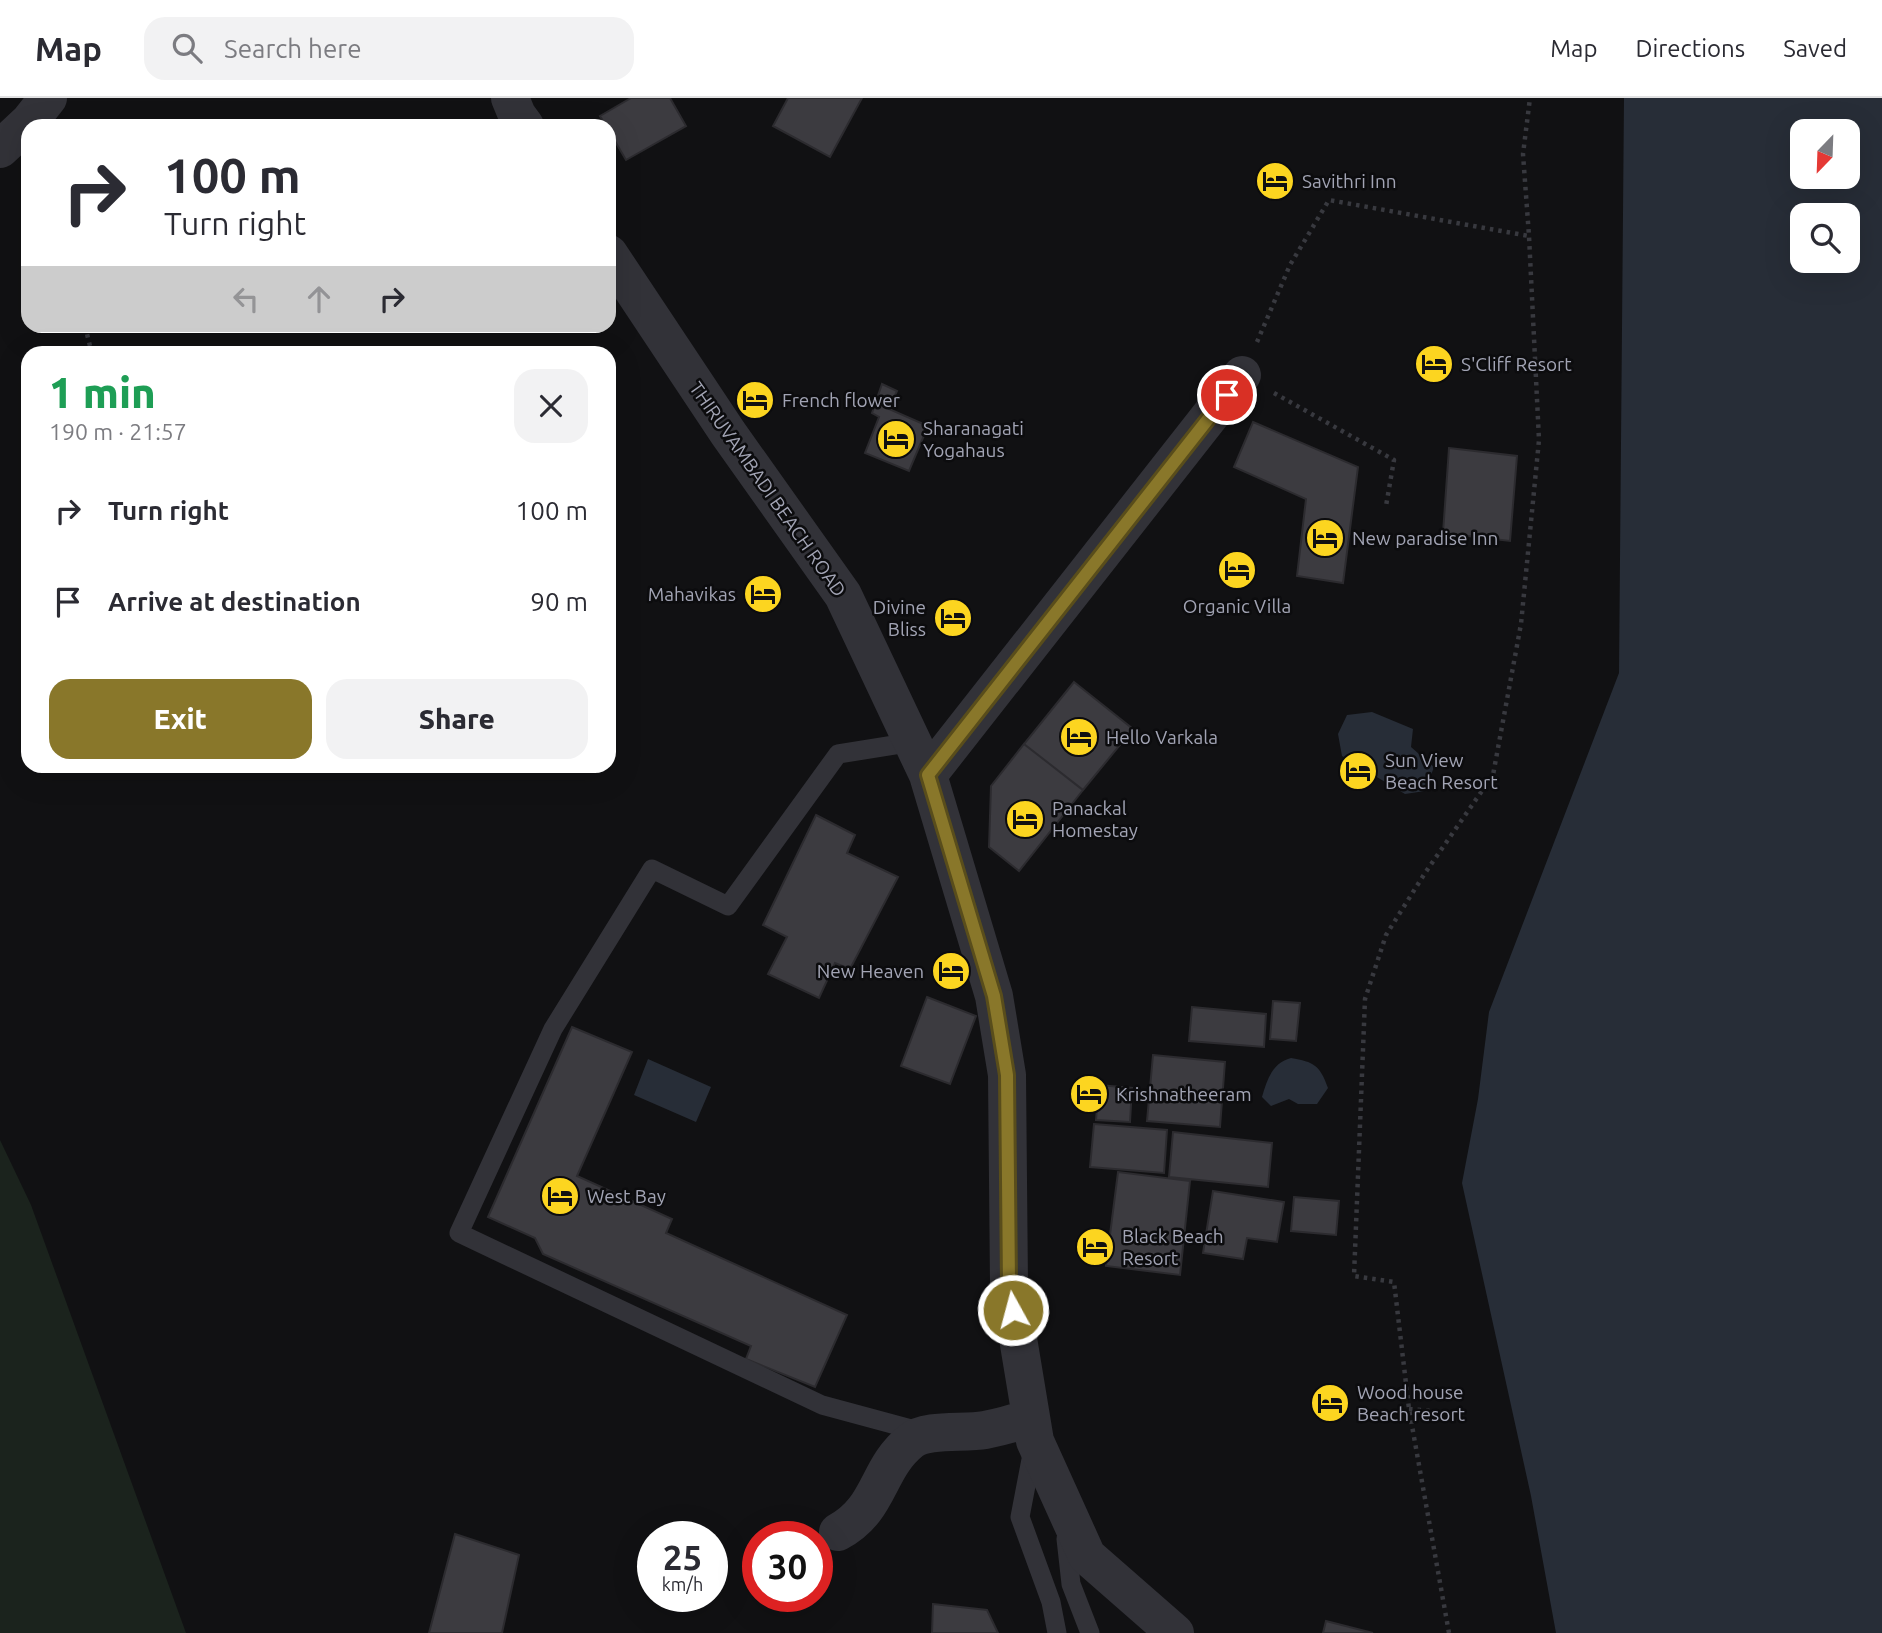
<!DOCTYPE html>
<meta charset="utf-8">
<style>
:root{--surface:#fff;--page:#f2f2f3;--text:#2b2b33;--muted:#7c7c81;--line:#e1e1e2;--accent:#89772a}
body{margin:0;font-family:Ubuntu,sans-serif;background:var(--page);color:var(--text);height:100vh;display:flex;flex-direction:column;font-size:26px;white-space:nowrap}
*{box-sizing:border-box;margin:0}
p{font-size:23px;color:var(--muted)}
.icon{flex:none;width:38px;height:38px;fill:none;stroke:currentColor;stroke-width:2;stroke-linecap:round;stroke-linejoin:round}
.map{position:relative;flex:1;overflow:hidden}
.details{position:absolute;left:21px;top:248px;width:595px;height:427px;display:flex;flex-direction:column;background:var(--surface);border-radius:21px;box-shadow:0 7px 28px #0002}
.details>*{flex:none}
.banner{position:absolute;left:21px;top:21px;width:595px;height:214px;border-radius:21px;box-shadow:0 7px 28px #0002;background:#fff;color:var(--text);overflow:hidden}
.needle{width:46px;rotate:203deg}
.tools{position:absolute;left:1790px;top:21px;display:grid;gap:14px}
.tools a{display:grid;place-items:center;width:70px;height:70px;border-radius:14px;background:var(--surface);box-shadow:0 7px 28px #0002;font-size:35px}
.speed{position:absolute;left:637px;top:1423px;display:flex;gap:14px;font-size:35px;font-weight:700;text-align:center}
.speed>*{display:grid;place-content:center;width:91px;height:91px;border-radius:50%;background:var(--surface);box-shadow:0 7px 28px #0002;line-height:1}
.speed small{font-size:18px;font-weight:400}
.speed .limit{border:10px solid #d22;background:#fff;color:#111}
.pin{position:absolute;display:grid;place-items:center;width:60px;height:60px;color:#fff;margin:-30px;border:4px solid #fff;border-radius:50%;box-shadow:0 2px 7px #0007}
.me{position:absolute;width:77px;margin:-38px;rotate:353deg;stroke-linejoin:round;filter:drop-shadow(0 0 5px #0008)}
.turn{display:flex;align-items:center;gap:24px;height:147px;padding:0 28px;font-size:32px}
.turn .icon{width:91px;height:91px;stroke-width:2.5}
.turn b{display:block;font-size:49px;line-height:60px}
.lanes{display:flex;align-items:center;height:66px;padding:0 28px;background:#0003;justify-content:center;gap:35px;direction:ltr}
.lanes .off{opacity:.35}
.round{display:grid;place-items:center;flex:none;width:74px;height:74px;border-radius:21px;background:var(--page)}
.overview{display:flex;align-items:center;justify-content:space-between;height:119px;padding:0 28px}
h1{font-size:42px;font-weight:800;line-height:52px;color:#1e9e55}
.primary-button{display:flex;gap:14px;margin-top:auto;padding:14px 28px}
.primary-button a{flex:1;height:80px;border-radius:21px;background:var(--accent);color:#fff;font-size:28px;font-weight:800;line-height:80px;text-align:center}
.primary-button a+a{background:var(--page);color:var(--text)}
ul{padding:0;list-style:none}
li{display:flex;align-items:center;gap:21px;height:91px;padding:0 28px}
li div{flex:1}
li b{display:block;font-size:26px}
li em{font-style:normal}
header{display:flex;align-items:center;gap:42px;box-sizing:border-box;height:98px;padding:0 35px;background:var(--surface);border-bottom:2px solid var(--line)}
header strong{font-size:33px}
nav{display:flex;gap:38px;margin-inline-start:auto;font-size:24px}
.search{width:490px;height:63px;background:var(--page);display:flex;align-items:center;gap:18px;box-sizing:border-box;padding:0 24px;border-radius:21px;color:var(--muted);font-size:26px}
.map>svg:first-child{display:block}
.green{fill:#1b231d}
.water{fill:#272d37;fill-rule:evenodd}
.building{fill:#3c3b40;stroke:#2c2b2f;stroke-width:2}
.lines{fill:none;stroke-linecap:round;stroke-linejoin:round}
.path{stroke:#38393f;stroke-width:4.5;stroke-dasharray:3.5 5;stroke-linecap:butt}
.lane{stroke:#323238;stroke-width:19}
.street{stroke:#323238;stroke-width:38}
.route-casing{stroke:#594d1b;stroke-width:18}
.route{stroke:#89772a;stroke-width:12}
.labels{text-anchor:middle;stroke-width:5;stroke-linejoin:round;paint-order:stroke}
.poi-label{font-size:19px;fill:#a2a4b4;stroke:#0c0c0e;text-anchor:start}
.street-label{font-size:19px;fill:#a2a4b4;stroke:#0c0c0e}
</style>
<header>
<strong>Map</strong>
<div class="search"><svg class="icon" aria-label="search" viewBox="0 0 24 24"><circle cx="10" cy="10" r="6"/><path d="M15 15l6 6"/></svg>Search here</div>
<nav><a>Map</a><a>Directions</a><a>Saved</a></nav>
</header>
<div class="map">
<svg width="1882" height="1535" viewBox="0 0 1882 1535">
<rect width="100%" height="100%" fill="#111113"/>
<path class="green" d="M0,1042l31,65 155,428h-186z"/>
<path class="water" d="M1624,0h258v1535h-326l-25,-137 -69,-313 16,-84 11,-87 130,-339zM1802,33h46v46h-46zM1802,117h46v46h-46z
M1372,614l41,17 -2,18 23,20 -9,24 -20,3 -63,-38 -4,-22 9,-19z
M1291,960c23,4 29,7 37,30l-11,16h-19l-9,-5 -18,7 -9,-9c5,-17 10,-34 29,-39z
M648,961l63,28 -15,35 -62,-27z"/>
<path class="building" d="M631,0h39l16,28 -60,34 -17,-29v-5h-3l-6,-10z
M788,0h74l-32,59 -57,-31z
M882,286l15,7 -8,18 39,17 -19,45 -44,-18 14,-36 -7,-4z
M1253,324l105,45 -15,116 -46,-7 9,-77 -72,-32z
M1449,350l68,8 -7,85 -67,-8z
M1074,584l59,47 -50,61 -59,-46z
M1024,646l59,46 -64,81 -30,-24 2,-61z
M816,717l39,20 -8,18 51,24 -48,92 -15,-6 -16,35 -51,-24 19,-37 -24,-12z
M927,899l49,19 -26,68 -49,-18z
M1273,903l27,2 -4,38 -26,-2z
M1192,909l74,7 -2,33 -75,-6z
M572,929l60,25 -55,124 95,43 -6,14 181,82 -32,72 -69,-28 5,-13 -208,-92 -8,-16 -47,-21z
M1153,957l72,7 -5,65 -73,-6z
M1099,987l33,3 -2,34 -34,-2z
M1094,1026l73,6 -3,43 -74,-6z
M1173,1034l99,11 -4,44 -99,-10z
M1118,1074l72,9 -10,94 -74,-9z
M1213,1093l71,11 -7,40 -30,-4 -4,21 -40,-6z
M1294,1099l45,4 -3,34 -45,-4z
M455,1436l64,21 -17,78h-73z
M933,1506l54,6 11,23h-66z
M1326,1523l47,12h-50z"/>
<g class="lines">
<path class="path" d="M85,228l7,28
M1257,244l33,-77 39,-65 200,36
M1274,295l120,67 -8,46
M1409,1311l58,5
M1449,1535l-40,-224 -15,-127 -40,-6 11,-277 21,-64 39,-62 68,-98 28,-151 18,-184 -10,-204 -6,-82 7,-56"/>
<path class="lane" d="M913,644l-75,12 -110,152 -76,-37 -99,160 -94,204 363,172 100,27
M1033,1351l-13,68 31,85 6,31
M1066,1441l5,45 19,49"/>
<path class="street" d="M510,0l7,17 8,11
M0,51l29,-27 19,-24
M609,156l119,179 115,162 85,180 66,221 13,79 2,209 26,157 52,115 88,77
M928,677l314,-400
M838,1434c43,-23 38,-63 73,-91 16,-13 52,-7 74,-11 16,-3 31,-7 46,-13"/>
</g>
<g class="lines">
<defs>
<path id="route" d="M1013,1212l-4,-26 -2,-209 -13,-79 -66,-221 299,-380"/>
</defs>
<use href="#route" class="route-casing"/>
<use href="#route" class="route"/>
</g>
<defs>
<symbol id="hotel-disc" viewBox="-11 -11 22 22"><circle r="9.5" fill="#fcd520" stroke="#0c0c0e"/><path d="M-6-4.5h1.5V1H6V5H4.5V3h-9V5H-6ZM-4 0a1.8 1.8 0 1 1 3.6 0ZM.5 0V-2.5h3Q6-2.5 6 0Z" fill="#111"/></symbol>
</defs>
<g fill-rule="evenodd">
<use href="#hotel-disc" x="1253" y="61" width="44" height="44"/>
<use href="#hotel-disc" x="1412" y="244" width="44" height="44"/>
<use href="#hotel-disc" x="733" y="280" width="44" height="44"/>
<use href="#hotel-disc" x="874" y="319" width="44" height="44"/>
<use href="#hotel-disc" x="1303" y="418" width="44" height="44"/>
<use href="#hotel-disc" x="1215" y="450" width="44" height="44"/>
<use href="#hotel-disc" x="741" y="474" width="44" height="44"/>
<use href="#hotel-disc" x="931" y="498" width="44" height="44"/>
<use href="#hotel-disc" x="1057" y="617" width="44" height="44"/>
<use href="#hotel-disc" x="1336" y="651" width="44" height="44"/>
<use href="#hotel-disc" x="1003" y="699" width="44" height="44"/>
<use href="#hotel-disc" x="929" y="851" width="44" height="44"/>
<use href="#hotel-disc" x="1067" y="974" width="44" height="44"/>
<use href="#hotel-disc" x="538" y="1076" width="44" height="44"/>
<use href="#hotel-disc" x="1073" y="1127" width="44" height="44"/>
<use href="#hotel-disc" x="1308" y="1283" width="44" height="44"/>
</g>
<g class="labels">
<g class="poi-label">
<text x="1302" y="90">Savithri Inn</text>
<text x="1461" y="273">S'Cliff Resort</text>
<text x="782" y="309">French flower</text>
<text x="923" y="337">Sharanagati<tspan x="923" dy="22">Yogahaus</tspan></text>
<text x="1352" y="447">New paradise Inn</text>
<text x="736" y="503" text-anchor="end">Mahavikas</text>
<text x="1237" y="515" text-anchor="middle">Organic Villa</text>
<text x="926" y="516" text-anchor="end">Divine<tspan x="926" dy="22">Bliss</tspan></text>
<text x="1106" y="646">Hello Varkala</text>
<text x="1385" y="669">Sun View<tspan x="1385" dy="22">Beach Resort</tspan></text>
<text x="1052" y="717">Panackal<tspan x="1052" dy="22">Homestay</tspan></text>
<text x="924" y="880" text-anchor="end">New Heaven</text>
<text x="1116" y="1003">Krishnatheeram</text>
<text x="587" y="1105">West Bay</text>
<text x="1122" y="1145">Black Beach<tspan x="1122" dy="22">Resort</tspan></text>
<text x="1357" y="1301">Wood house<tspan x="1357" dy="22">Beach resort</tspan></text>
</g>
<g class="street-label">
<text transform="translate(768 391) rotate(55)" y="7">THIRUVAMBADI BEACH ROAD</text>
</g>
</g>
</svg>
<div class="tools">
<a><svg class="needle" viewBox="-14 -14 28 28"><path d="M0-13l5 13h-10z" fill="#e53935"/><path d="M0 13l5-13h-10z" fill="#7c7c81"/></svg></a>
<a><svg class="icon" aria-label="search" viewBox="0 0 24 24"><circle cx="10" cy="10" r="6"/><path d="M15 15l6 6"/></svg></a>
</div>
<div class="speed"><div>25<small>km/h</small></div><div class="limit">30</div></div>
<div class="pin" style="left:1227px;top:297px;background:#d93025"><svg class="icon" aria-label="arrive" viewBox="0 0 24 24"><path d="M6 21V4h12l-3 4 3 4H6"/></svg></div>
<svg class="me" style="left:1013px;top:1212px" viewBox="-20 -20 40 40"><circle r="17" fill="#89772a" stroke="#fff" stroke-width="3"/><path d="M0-11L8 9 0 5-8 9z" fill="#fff"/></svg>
<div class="banner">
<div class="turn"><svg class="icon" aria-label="right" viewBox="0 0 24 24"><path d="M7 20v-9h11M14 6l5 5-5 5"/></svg><div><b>100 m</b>Turn right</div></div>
<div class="lanes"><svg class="icon off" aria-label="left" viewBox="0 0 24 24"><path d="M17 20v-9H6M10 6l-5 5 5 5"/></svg><svg class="icon off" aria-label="ahead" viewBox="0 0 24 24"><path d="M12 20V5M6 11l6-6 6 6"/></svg><svg class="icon" aria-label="right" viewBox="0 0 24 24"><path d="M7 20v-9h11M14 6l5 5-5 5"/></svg></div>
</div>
<section class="details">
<div class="overview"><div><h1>1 min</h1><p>190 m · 21:57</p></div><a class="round"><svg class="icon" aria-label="close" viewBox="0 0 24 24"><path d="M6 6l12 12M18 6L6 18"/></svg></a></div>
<ul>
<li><svg class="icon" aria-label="right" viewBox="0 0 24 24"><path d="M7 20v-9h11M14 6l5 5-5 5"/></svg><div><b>Turn right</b></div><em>100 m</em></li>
<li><svg class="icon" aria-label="arrive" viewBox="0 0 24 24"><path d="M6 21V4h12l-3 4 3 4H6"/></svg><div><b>Arrive at destination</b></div><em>90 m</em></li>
</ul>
<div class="primary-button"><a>Exit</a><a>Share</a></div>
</section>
</div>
